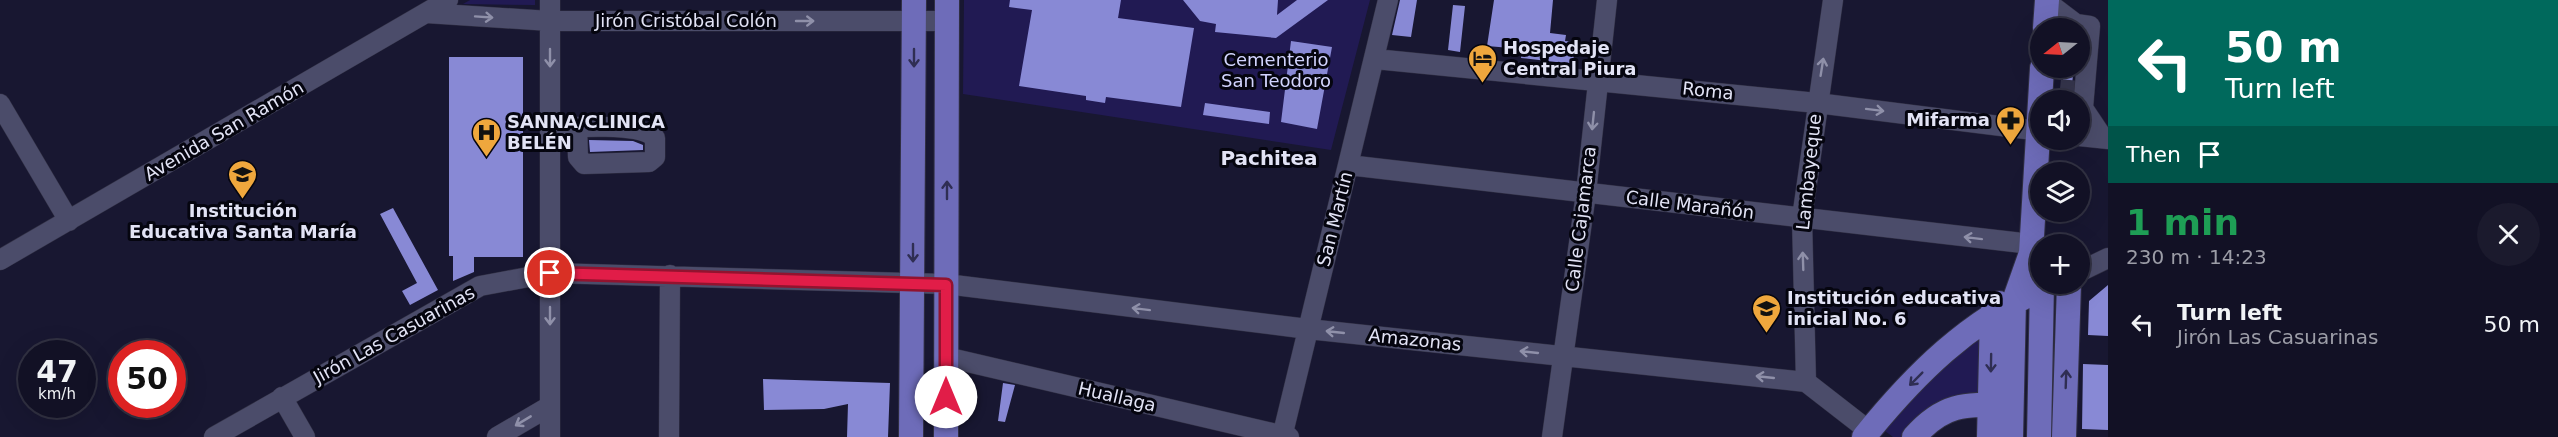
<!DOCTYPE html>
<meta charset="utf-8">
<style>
:root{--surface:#121125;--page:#1b1a2d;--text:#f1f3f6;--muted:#9c9da7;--line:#313142}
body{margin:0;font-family:"DejaVu Sans",sans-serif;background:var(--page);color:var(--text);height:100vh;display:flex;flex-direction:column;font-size:22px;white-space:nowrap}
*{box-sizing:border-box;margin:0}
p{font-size:20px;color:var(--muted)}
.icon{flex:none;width:33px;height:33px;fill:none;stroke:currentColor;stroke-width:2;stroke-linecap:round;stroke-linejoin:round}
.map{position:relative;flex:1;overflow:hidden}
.side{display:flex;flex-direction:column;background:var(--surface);width:450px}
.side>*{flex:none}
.guide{background:#00695c;color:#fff;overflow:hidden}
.needle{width:39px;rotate:252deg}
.fabs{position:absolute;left:2030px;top:18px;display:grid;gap:12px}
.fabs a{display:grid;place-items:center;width:60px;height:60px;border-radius:50%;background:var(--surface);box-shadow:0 6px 24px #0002,0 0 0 2px var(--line);font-size:30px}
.speed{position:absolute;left:18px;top:340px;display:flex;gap:12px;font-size:30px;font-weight:700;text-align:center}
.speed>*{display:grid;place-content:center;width:78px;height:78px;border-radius:50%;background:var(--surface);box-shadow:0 6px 24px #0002,0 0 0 2px var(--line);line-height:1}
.speed small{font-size:15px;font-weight:400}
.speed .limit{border:9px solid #d22;background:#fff;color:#111}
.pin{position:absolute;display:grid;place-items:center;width:51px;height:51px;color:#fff;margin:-26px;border:3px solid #fff;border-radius:50%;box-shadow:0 2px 6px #0007}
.me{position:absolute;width:66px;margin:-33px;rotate:0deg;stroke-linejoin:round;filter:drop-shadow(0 0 4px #0008)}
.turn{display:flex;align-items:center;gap:21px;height:126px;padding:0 18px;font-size:27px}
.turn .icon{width:78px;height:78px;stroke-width:2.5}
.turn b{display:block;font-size:42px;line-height:51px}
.then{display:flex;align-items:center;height:57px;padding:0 18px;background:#0003;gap:12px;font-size:22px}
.round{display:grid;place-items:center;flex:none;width:63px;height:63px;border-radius:32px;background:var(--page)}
.summary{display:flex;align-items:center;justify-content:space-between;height:102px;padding:0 18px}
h1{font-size:36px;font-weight:600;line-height:45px;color:#1e9e55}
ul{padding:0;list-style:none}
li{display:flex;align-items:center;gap:18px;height:78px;padding:0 18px}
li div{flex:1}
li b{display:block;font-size:22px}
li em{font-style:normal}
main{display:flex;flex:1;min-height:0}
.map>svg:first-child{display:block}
.green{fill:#211a53}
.building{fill:#8889d5}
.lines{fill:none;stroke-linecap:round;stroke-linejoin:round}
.minor-tunnel{stroke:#36364e;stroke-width:20;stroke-dasharray:20 10;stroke-linecap:butt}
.minor-casing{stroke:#313044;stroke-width:21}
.major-casing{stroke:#313044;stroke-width:26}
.minor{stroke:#4b4c6a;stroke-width:20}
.major{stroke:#6e6cb9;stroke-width:24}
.oneway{stroke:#8f90a9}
.oneway2{stroke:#2f2e53}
.route-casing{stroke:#92132f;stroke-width:15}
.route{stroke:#e11d48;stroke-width:10}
.labels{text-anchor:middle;stroke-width:6;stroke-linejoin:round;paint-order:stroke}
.street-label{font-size:18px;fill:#e2e3f5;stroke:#05050f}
.poi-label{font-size:18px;font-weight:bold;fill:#e2e3f5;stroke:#05050f;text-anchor:start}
.park-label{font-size:18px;fill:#d2d4fe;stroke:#05050f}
.neighbourhood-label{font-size:20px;font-weight:bold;fill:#e2e3f5;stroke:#05050f}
</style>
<main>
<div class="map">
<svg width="2108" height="437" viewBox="0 0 2108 437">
<rect width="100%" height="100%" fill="#181731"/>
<path class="green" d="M470,0h65v5l-72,-1z
M964,0h406l-39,150 -368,-56z
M1983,329l-3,62 -48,19 -27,27h-12l-12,-9z"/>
<path class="building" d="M1010,0h111l-3,18 76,10 -13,79 -75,-10 -1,6 -19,-3v-4l-67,-10 13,-76 -23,-3z
M1183,0h95l-1,15 20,-15h31l-52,38 -61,-6 1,-8 -16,-3z
M1400,0h17l-6,37 -19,-2z
M1494,0h59l-3,33 16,2 -1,6 10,1 -2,22 -52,-6 1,-9 -35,-3z
M1453,5l12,1 -5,46 -12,-2z
M1291,41l41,6 -15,82 -36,-7z
M449,57h74v200h-49v15l-21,9v-25h-4z
M2064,68h10l-4,32h-9z
M1205,103l65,9 -1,12 -66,-9z
M589,140l44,1 10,4v5l-53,2z
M393,208l45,82 -28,15 -8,-14 15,-8 -37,-69z
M2108,285v51l-20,-1 1,-34z
M2083,364l25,1v65l-26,-1z
M763,379l127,4 -2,54h-41l1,-33 -24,5 -60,1z
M1003,383l12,2 -10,37 -7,-1z"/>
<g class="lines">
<path class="minor-tunnel" d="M2069,100l3,-32"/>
<defs>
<path id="minor" d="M2047,2l29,22v4
M426,13l124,8h397
M2076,24l14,2 -7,82
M1375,59l442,44 223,28
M0,104l69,117
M2079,108h4l20,30
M550,130c22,-3 90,-8 105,8v19l-6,5 -65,2 -6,-7 -1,-30
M2079,136l29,3
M1348,165l683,79
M0,260l448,-260
M2079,272l29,-14
M946,357l343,80
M1806,382l-4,-164 31,-218
M282,397l23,40
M214,437l266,-151 70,-13 396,11 362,45 498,53 63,49
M497,437l53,-31
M550,437v-437
M669,437l1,-162
M1282,437l106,-437
M1552,437l34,-244 21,-193"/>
<path id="major" d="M2045,28l2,-28
M911,437l3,-437
M946,437l1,-437
M1864,437c50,-62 106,-118 180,-149
M1914,437c29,-33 50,-33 91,-32
M1989,437l3,-124 7,-10
M2011,437l3,-136 17,-48 11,-185
M2039,437l3,-153
M2064,437l5,-153"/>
</defs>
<use href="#minor" class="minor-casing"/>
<use href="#major" class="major-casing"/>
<use href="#minor" class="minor"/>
<use href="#major" class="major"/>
</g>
<defs><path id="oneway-shaft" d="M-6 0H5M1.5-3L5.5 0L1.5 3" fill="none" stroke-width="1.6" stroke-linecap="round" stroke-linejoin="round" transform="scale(1.5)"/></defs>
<g class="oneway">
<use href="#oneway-shaft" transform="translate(484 17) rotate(4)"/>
<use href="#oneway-shaft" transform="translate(805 21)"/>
<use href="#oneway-shaft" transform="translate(550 58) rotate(90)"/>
<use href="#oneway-shaft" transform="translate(1822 67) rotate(-81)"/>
<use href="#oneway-shaft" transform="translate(1875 110) rotate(7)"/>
<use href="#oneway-shaft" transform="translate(1593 121) rotate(96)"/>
<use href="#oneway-shaft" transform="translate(1973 238) rotate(-173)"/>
<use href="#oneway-shaft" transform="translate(1803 261) rotate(-92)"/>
<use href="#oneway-shaft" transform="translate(1141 309) rotate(-173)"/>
<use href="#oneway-shaft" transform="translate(550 316) rotate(90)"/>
<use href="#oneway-shaft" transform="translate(1335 332) rotate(-174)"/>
<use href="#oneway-shaft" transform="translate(1529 352) rotate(-174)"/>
<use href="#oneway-shaft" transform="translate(1765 377) rotate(-174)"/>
<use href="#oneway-shaft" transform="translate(523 421) rotate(149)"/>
</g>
<g class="oneway2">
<use href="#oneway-shaft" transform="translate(914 58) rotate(90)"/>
<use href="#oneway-shaft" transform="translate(947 190) rotate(-90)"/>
<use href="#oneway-shaft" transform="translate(913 253) rotate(90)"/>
<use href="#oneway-shaft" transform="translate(1991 363) rotate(91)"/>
<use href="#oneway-shaft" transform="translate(1916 379) rotate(135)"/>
<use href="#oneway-shaft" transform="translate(2066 379) rotate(-88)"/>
</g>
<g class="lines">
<defs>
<path id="route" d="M550,273l396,12v112"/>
</defs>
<use href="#route" class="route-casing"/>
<use href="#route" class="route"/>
</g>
<defs>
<symbol id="hotel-pin" viewBox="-11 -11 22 30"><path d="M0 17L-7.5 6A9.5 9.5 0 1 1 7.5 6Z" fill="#efa73d" stroke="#05050f"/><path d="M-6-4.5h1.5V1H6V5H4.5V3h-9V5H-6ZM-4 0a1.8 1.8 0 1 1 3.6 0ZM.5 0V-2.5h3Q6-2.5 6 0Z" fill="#111"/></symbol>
<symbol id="pharmacy-pin" viewBox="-11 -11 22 30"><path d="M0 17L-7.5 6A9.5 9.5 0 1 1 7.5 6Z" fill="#efa73d" stroke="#05050f"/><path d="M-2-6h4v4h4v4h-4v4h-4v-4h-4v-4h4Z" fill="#111"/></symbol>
<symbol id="hospital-pin" viewBox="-11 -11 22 30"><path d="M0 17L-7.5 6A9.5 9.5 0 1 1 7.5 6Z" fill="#efa73d" stroke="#05050f"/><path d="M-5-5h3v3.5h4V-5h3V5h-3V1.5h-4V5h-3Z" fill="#111"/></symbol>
<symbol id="school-pin" viewBox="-11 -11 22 30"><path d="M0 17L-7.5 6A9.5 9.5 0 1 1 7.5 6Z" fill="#efa73d" stroke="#05050f"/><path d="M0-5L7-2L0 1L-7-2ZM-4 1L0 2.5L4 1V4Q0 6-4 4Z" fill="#111"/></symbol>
</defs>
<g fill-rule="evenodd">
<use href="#hotel-pin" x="1466" y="42" width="33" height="45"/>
<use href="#pharmacy-pin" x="1994" y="104" width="33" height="45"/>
<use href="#hospital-pin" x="470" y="116" width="33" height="45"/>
<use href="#school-pin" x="226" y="158" width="33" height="45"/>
<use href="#school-pin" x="1750" y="292" width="33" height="45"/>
</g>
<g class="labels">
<g class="street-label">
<text x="686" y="27">Jirón Cristóbal Colón</text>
<text transform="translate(1708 91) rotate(6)" y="6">Roma</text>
<text transform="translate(224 131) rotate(-30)" y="6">Avenida San Ramón</text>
<text transform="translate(1809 172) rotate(-84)" y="6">Lambayeque</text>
<text transform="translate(1690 205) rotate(7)" y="6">Calle Marañón</text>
<text transform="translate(1335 219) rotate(-76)" y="6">San Martín</text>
<text transform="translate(1581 219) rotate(-83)" y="6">Calle Cajamarca</text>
<text transform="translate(394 335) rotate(-29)" y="6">Jirón Las Casuarinas</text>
<text transform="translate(1415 340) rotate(6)" y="6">Amazonas</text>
<text transform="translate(1117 397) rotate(13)" y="6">Huallaga</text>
</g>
<g class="poi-label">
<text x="1503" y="54">Hospedaje<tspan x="1503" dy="21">Central Piura</tspan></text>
<text x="1990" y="126" text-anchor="end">Mifarma</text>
<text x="507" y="128">SANNA/CLINICA<tspan x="507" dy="21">BELÉN</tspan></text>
<text x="243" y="217" text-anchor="middle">Institución<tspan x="243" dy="21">Educativa Santa María</tspan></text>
<text x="1787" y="304">Institución educativa<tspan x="1787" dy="21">inicial No. 6</tspan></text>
</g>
<g class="park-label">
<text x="1276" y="66">Cementerio<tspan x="1276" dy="21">San Teodoro</tspan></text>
</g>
<g class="neighbourhood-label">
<text x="1269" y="165">Pachitea</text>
</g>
</g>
</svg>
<div class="fabs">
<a><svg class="needle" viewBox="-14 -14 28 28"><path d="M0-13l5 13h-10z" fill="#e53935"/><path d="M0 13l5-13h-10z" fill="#9c9da7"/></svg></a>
<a><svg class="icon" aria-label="sound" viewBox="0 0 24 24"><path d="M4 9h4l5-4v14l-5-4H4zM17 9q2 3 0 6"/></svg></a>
<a><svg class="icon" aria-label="layers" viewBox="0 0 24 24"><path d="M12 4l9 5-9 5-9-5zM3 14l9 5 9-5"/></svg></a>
<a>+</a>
</div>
<div class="speed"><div>47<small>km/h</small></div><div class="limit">50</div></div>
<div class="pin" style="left:550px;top:273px;background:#d93025"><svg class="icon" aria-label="arrive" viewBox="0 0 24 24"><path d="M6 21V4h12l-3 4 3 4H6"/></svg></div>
<svg class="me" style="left:946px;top:397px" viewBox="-20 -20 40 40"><circle r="19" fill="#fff"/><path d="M0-13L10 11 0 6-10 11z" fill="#e11d48"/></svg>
</div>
<section class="side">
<div class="guide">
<div class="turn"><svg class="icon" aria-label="left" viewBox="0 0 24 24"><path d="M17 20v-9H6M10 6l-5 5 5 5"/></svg><div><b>50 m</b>Turn left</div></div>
<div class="then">Then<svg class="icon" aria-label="arrive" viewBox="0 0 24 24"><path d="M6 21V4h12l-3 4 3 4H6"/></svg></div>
</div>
<div class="summary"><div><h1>1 min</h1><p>230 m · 14:23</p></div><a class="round"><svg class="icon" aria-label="close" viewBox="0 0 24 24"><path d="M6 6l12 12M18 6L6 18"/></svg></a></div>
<ul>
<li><svg class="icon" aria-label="left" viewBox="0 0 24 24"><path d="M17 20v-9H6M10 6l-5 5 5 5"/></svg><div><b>Turn left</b><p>Jirón Las Casuarinas</p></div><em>50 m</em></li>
</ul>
</section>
</main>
